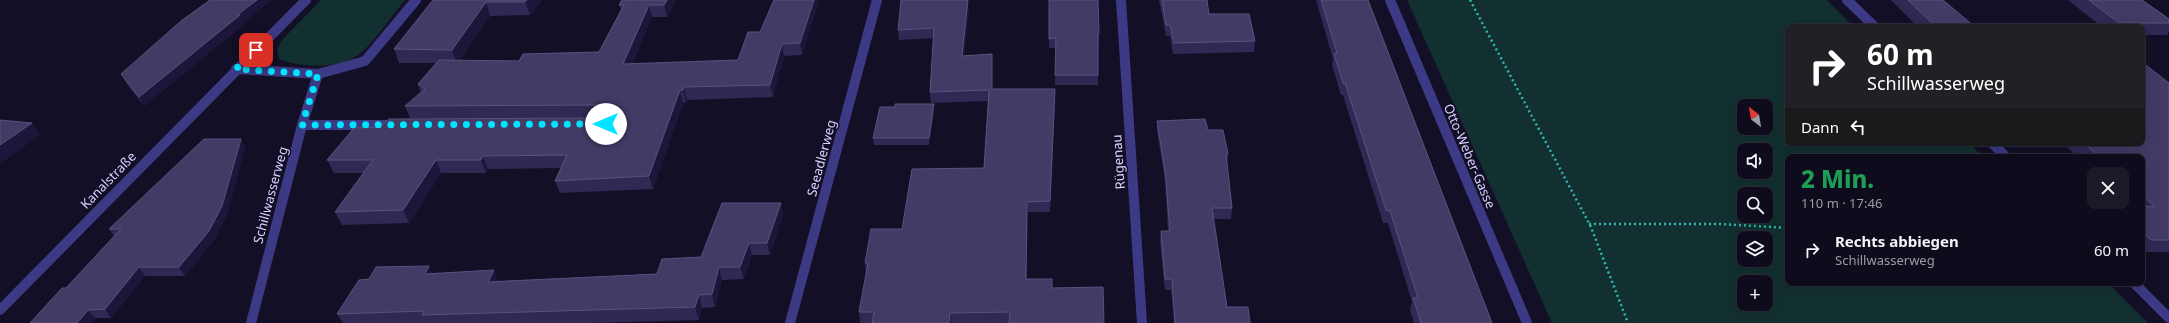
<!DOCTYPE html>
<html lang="de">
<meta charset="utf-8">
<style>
:root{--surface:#0e0b1c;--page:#1c1929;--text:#f1f3f6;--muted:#9b9ba3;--line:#2e2b3b}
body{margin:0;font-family:"Noto Sans",sans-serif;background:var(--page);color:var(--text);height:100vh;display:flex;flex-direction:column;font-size:15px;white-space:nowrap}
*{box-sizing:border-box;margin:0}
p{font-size:13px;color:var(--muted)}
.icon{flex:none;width:22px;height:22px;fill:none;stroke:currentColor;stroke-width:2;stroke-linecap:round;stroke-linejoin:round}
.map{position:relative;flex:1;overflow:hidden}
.sheet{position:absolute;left:1785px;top:154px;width:360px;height:132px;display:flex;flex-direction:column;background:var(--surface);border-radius:8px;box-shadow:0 4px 16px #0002,0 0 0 1px var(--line)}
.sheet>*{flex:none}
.top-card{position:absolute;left:1785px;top:24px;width:360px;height:122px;border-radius:8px;box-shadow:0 4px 16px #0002,0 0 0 1px var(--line);background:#202124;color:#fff;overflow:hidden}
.needle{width:26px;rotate:329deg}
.fabs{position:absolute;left:1737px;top:99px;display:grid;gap:8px}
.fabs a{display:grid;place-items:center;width:36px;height:36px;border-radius:8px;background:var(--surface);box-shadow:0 4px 16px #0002,0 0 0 1px var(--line);font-size:20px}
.pin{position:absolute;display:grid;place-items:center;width:34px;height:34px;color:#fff;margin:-17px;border-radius:8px;box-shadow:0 2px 6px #0006}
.me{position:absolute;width:44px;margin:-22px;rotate:270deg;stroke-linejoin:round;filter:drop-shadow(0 0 3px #0008)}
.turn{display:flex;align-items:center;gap:14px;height:84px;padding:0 16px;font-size:18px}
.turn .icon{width:52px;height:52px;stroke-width:2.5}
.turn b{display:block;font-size:28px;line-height:34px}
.then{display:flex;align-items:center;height:38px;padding:0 16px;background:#0003;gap:8px;font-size:15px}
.round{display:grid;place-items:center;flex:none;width:42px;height:42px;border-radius:8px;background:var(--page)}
.headline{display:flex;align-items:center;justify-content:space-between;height:68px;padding:0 16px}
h1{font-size:24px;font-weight:800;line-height:30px;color:#1e9e55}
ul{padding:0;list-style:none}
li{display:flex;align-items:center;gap:12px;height:56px;padding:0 16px}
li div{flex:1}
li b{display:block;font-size:15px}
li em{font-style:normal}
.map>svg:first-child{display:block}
.green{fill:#12302f;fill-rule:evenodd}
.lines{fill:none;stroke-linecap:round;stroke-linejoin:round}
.path{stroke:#2fb8b0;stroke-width:2.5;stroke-dasharray:2 3;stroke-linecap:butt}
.minor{stroke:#3d3a85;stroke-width:10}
.wall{fill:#312854}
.shaded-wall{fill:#1d163a}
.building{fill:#433a66;stroke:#5a527e}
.route{stroke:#00e5ff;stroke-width:7;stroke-dasharray:0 12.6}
.labels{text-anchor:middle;stroke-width:3;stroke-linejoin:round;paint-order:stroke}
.street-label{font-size:13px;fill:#d9d4ff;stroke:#130f26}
</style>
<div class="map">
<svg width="2169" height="323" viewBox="0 0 2169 323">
<rect width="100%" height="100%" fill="#130f26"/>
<path class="green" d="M321,0h84c-14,17 -27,37 -43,52 -20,18 -60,16 -83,7l-2,-10 6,-10z
M1407,0h420l27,27h-66v116h181l14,14h-195v126h320l40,40h-596zM1744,106h22v22h-22zM1744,150h22v22h-22zM1744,194h22v22h-22zM1744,238h22v22h-22zM1744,282h22v22h-22z"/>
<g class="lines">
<path class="path" d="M1470,0l121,227 37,96
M1589,224h132l67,4"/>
<path class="minor" d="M1121,0l21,323
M1390,0l137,323
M1847,0l28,27
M236,69l82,5 47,-13 51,-61
M302,125h92
M1992,143l14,14
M2134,283l35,35
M0,310l306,-310
M251,323l51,-198 16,-51
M790,323l87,-323"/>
</g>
<path class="wall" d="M433,0h109l-12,15 -40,1 -30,44 59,1 80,-9 22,-42 -2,-5 57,-5 -9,17h-15l-20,47 106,-4 22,-28 59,-32 -17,55 -18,1 -11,41 -86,3 -1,2 -3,1 -30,86 -93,4 -5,-12 6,-13 -73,1 -2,4h-45l-32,50 -67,2 -7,-13 28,-39h-29l-7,-13 51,-33 225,-9h-193l-5,-12 16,-13 -3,-9 18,-21h-37l-5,-14z
M1049,0l50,33v10h-1v42h-43l1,-37h-7z
M1159,0h48l2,14 46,27 -1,11 -81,2 -3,-18h-4z
M1316,0h52l124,323h-78l-4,-13 2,-8 -24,-79h-5l-40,-128h-2l-9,-30 1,-6z
M1891,0h52l32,27h-57z
M2068,0h74l27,19v13l-2,3h-25v-8h-40z
M969,9l-5,47 28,8v25l63,11 -5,112h-22l-2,67 26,9 52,35h-244l-1,-11 7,-39 -1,-10 37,-34 82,-61 4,-67 -57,2 -1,-11 4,-54 -35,2 -1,-10z
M243,23l1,1 -100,82 -17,-22 -6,-10z
M2169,83v169h-27v-95h-64l-16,-14h80z
M895,107l39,5 -5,33h-55l-1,-7z
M1157,121l51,9 20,24 -1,10 5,44 -1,11h-18l14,88 23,16h-76l-3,-33h-6l-5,-48 1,-11h7l-3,-51 -8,-49z
M245,147l-18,68 -13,25 -29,36h-40l-34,42h-16l-4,5h-61l36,-35 48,-52 -5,-7z
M783,215l-13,40h-18l-8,24 -22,1 -7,27 -13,1 -3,12 -107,3h-249l-6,-9 32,-35 63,-6 66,8 159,-7 44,-17z"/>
<path class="shaded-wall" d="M257,0h15l-29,23 1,1 -100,82 -5,-9 98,-82z
M527,0h15l-12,15 -5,-13z
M667,0h9l-9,17 -3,-12z
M814,0h5l-17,55 -2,-12z
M968,0l1,9 -6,57 -1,-10z
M486,2l4,14 -33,48 -5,-14z
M649,5l3,12 -26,60 -3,-13z
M782,44l2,12 -11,41 -3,-12z
M684,87l3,13 -1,2 -3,-12z
M1055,89v11l-5,112v-11z
M680,90l3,13 -30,86 -4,-13z
M934,104v8l-5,33v-7z
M32,123l8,12 -40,29v-19z
M241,139l4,8 -18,68 -13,25 -29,36 -6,-9z
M483,156l5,13 -2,4 -5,-13z
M436,160l5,13 -32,50 -6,-13z
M1027,202l1,10 -2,78v-11z
M781,203l2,12 -13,40 -3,-12z
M749,243l3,12 -8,24 -4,-12z
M429,266l6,13 -10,-5z
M139,267l6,9 -34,42 -6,-9z
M719,267l3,13 -7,27 -3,-13z
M494,270l5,13 -11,-1z
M699,295l3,13 -3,12 -4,-13z
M88,310l7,8 -4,5h-14z
M950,313l1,10h-2z"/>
<path class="building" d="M210,0h47l-20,15h3l-101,82 -18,-23 60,-53z
M433,0h94l-2,2h-39l-34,48 -58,-1z
M622,0h45l-3,5h-15l-26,59 115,-4 10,-28h12l14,-32h40l-14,43 -18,1 -12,41 -86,2 -1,3h-3l-31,86 -94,5 12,-26 -84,1 -2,4h-45l-33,50 -68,2 38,-52h-46l27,-32 24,-1 11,-8 213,-1 6,-4v-6l-6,-3 -197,1 20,-17 -7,-5 21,-24 80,1 4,-7 76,-2 25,-47h-5z
M901,0h67l-6,56 30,-2v35h63l-5,112 -23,1 -1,77h26v9l51,-1 1,36h-95l1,-11 -60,1 -1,10h-77l2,-11h-15l9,-49h-3l6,-34h31l10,-60 72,-1 5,-78 -59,2 4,-64 -36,2z
M1049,0h49l1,33h-1v42h-43l1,-37 -7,1z
M1162,0h45l2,14h40l6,27 -81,2 -4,-18h-4z
M1321,0h47l124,323h-71l-8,-25h5l-28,-87 -4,-1 -41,-127h-2l-9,-29 3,-1z
M1908,0h35l32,27h-39z
M2089,0h53l27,19v4h-50z
M2142,62l27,21v157h-18l-9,-9v-24l12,-1 -12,-11v-38h-43l-15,-14h58z
M895,104h39l-5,34h-56l7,-31h15z
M1205,119l3,11h15l5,24h-2l6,54h-20l15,99h21l2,16h-75l-3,-44h-7l-4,-48h9l-5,-61 -8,-49z
M0,120l32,3 -32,22z
M204,139h37l-19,67 -13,25 -30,36h-40l-34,42 -17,1 -11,13h-47l32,-35h4l55,-59h-12z
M722,203h59l-14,40h-18l-9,24h-21l-7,27 -13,1 -4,12 -273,8 2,-4 -87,3 22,-34 10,-1 7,-12 53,-1 -4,8 69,-4 -6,12 169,-8 5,-15 39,-2z"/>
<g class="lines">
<path class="route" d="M256,50l-20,19 82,5 -16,51 304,-1"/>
</g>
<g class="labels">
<g class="street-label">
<text transform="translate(1470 156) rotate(67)" y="5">Otto-Weber-Gasse</text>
<text transform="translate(821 158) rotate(-75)" y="5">Seeadlerweg</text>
<text transform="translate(1118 162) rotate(-94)" y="5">Rügenau</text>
<text transform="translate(108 180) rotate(-46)" y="5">Kanalstraße</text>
<text transform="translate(270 195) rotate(-75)" y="5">Schillwasserweg</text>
</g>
</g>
</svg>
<div class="fabs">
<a><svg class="needle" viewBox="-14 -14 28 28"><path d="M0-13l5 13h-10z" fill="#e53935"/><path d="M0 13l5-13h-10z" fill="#9b9ba3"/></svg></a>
<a><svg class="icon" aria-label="sound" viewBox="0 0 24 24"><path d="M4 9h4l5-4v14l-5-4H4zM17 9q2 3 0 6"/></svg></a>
<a><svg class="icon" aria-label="search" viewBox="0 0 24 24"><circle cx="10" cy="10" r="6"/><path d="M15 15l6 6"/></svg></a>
<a><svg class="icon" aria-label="layers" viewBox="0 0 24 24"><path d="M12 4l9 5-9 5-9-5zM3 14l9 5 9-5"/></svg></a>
<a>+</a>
</div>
<div class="pin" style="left:256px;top:50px;background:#d93025"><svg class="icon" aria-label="arrive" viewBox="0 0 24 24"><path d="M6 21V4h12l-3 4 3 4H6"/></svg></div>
<svg class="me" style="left:606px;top:124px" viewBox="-20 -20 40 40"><circle r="19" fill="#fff"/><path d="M0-13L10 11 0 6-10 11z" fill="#00e5ff"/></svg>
<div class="top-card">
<div class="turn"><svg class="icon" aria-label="right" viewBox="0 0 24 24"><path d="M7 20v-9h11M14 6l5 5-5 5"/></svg><div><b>60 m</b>Schillwasserweg</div></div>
<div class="then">Dann<svg class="icon" aria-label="left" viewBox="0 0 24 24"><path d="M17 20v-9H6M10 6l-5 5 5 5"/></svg></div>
</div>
<section class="sheet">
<div class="headline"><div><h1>2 Min.</h1><p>110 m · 17:46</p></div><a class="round"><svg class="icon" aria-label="close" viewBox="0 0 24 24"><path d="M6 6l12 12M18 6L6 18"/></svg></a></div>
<ul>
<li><svg class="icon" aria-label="right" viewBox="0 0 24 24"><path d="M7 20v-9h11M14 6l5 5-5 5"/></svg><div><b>Rechts abbiegen</b><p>Schillwasserweg</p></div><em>60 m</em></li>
</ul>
</section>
</div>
